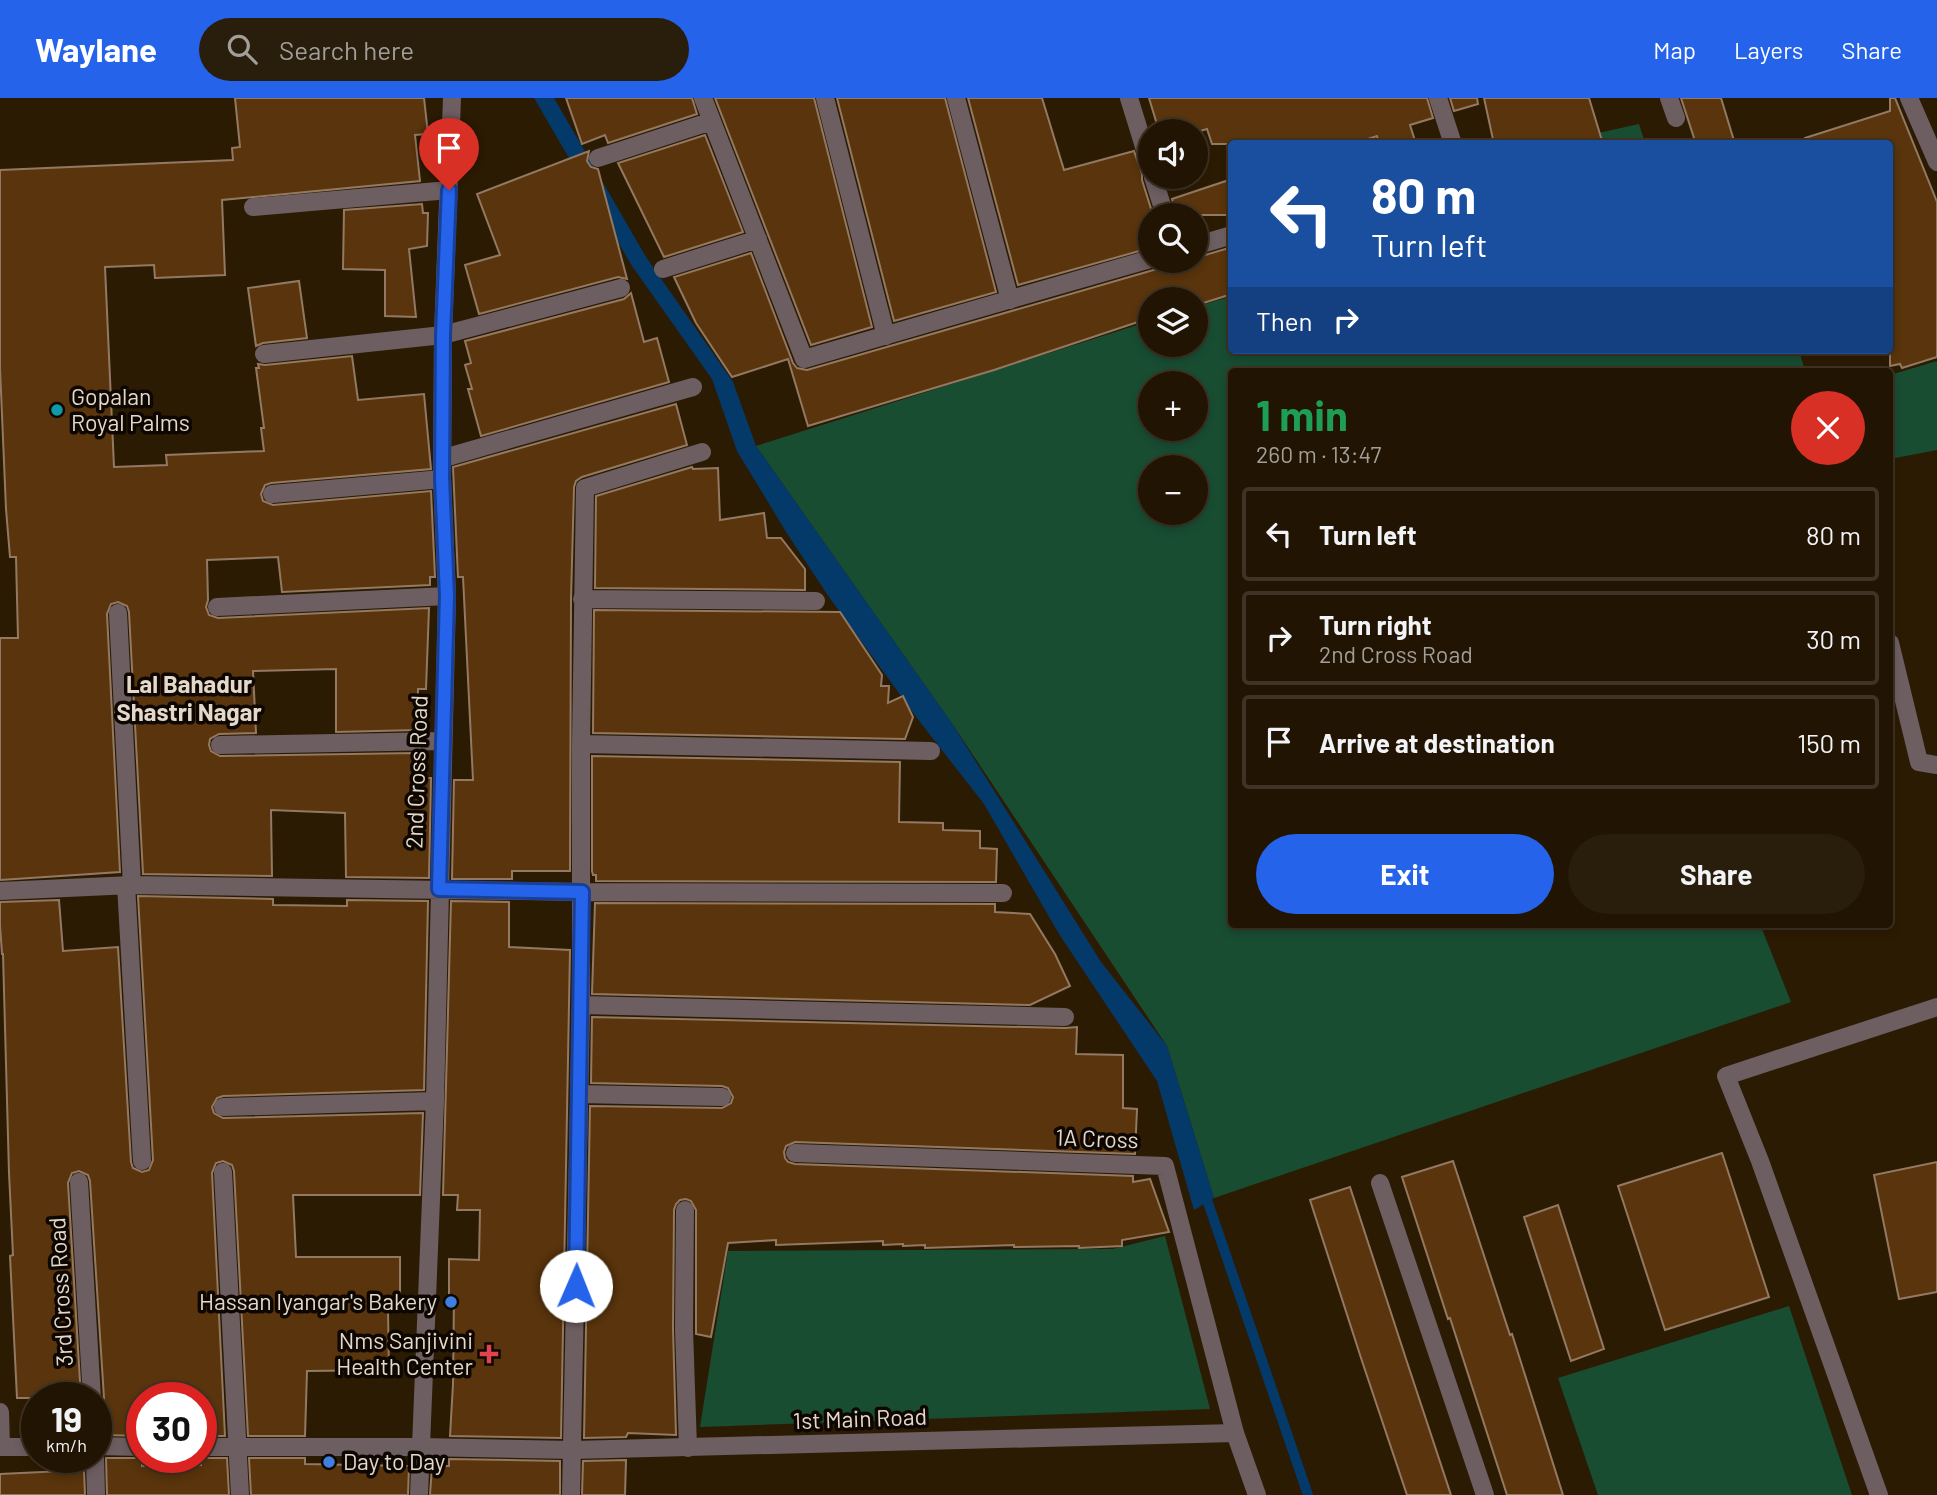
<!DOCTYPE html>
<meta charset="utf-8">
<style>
:root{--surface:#211402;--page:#291d0c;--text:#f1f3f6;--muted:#a29e99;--line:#3e3324;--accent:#2563eb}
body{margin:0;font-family:Barlow,sans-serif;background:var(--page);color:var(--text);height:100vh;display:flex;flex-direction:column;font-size:26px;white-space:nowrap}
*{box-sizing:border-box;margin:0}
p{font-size:23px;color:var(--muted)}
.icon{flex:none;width:38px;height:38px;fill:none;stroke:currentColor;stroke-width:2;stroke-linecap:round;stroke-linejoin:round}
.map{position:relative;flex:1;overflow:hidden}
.side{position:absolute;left:1228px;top:270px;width:665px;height:560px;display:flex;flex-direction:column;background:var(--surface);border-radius:7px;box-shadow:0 4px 10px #0003,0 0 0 2px var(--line)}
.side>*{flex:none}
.banner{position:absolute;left:1228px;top:42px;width:665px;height:214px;border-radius:7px;box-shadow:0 4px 10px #0003,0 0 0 2px var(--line);background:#1a4fa0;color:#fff;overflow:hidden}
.fabs{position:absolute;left:1138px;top:21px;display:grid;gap:14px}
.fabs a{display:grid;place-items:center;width:70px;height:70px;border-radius:50%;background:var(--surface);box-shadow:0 4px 10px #0003,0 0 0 2px var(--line);font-size:35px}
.speed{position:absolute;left:21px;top:1284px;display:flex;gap:14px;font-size:35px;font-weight:700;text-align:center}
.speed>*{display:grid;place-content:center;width:91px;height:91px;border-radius:50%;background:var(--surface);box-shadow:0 4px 10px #0003,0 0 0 2px var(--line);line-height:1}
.speed small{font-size:18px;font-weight:400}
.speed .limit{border:10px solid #d22;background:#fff;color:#111}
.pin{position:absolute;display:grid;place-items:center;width:60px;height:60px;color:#fff;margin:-72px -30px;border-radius:50% 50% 50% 0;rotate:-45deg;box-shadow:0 0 7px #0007}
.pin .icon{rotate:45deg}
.me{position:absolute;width:77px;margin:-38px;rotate:1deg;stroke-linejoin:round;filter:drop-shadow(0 0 5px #0008)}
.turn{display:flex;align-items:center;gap:24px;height:147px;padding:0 28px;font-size:32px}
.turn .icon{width:91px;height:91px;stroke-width:2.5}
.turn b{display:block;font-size:49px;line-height:60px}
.then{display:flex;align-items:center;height:66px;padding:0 28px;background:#0003;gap:14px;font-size:26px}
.round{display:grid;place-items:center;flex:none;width:74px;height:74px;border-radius:37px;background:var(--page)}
.head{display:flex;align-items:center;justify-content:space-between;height:119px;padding:0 28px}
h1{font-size:42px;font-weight:700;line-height:52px;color:#1e9e55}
.action{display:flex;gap:14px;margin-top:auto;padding:14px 28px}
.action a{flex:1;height:80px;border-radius:42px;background:var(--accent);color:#fff;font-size:28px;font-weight:700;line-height:80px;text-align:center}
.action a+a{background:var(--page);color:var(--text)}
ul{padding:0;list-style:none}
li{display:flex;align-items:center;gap:21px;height:94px;margin:0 14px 10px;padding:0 14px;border:4px solid var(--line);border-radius:7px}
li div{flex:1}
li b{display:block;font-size:26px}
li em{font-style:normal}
header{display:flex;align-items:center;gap:42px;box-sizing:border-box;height:98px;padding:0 35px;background:var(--accent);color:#fff}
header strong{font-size:33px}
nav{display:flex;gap:38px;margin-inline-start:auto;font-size:24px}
.search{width:490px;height:63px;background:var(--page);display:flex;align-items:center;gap:18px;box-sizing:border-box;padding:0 24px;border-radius:38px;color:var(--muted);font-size:26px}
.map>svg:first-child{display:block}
.green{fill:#184d32;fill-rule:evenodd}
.water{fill:#043a6a}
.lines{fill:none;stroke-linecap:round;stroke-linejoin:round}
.stream{stroke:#043a6a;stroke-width:10}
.building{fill:#59340c;stroke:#937962;stroke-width:2}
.minor{stroke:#6d5e62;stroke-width:18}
.tertiary{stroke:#6d5e62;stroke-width:18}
.route-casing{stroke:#184099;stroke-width:18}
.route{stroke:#2563eb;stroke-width:12}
.culture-dot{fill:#0f9aa8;stroke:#0e0701;stroke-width:2.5}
.shop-dot{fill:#3f7fe0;stroke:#0e0701;stroke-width:2.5}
.health-dot{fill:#e0444e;stroke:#0e0701;stroke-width:2.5}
.labels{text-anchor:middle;stroke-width:7;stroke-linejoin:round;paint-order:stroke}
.poi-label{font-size:23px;fill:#e3d8c9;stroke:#0e0701;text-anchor:start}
.street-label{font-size:23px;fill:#e3d8c9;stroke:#0e0701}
.neighbourhood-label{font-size:24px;font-weight:bold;fill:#e3d8c9;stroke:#0e0701}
</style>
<header>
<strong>Waylane</strong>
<div class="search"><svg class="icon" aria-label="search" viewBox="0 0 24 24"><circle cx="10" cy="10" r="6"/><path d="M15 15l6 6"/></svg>Search here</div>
<nav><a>Map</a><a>Layers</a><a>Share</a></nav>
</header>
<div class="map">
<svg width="1937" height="1397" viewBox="0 0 1937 1397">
<rect width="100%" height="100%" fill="#2c1b03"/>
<path class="green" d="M1639,26l6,19 -96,1z
M1232,198v54h567l6,21h-573v553h528l31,78 -577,196 -47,-152 -214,-321 -197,-279 394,-125v24h45v-38zM1150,285h45v46h-45zM1150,369h45v46h-45z
M1937,263v89l-47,9v-84z
M1165,1138l45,173 -510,18 28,-176 385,-2z
M1789,1208l63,189h-254l-40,-117z"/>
<path class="water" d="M534,0h20l92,159 87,125 23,64 197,279 148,237 66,84 47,152 -20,12 -37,-129 -98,-147 -75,-130 -64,-82 -91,-125 -41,-62 -51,-84 -25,-72 -80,-113z"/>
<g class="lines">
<path class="stream" d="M1204,1093l104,304"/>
</g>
<path class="building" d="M235,0h189l4,36 -13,1 5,46 -198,19 3,75 -70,3 -1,-13 -49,2 9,200 53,-2 -1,-10 98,-4 -3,-23h3l-8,-60h3l-1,-4 7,1 87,-9 6,44 66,-6 7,75 -160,14 -6,2 -4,9 2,7 10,4 158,-14 4,86h-5v8l-148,7 -4,-35 -71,3 1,40 -2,7 3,8 9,3 211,-10 -3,81h-8l-1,41 -81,2v-63l-83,2 3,62 -37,1 -9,5 -1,6 2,6 9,5 196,-3v5l7,1 -1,19h9l-2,100 -83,-1 -1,-64 -74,-3 1,66 -129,-2 -14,-262 -2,-6 -9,-4 -7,2 -4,10 13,258 -120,8v-242h18l-2,-81h-6l-4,-48 -6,-141v-198l233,-10 -1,-12 8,-1z
M566,0h126l5,16 -89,29 -3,-8 -23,9z
M715,0h99l58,229 -61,18z
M837,0h108l51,194 -102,29z
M968,0h74l22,72 70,-19 8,23v6l11,35h-3v33l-132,37z
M1149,0h278l6,20 -23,7 6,19h-37l-2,-8 -25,8h-140l-5,-15 -7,2h-41z
M1450,0h27l1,6 -24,7z
M1484,0h105l14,46h-109z
M1681,0h40l14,46h-39z
M1890,0h5l42,104v155l-35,11 -2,-4 -10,2v-222h-84l-1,-6 85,-27z
M705,37l38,97 -79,25 -46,-94z
M589,53l-2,10 4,6 7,2 29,110 -9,-2 -139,37 -14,-49 35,-10 -23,-61z
M1232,81v36h-56l-4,-16z
M422,106l1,9h5l-1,33 -18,3 7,68 -31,-1v-46l-42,-1 1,-59z
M1232,149v47l-35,11 -2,-6h-45v19l-156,52 -186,56 -20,-67 -56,18 -36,-54 -22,-46 77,-24 42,110 4,5 10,2 343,-99 36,-10h9v-3z
M299,183l8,57 -44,5 -7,3 -8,-58z
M631,195l13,49 13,-4 12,44 -188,54 -13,-47h4l-7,-24 6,-2 -6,-22 159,-42z
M676,306l11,41 -105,32 -6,4 -2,6 -3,113 -1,271h-58v8h-60l2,-99h19l-10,-203h-5l-5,-110z
M692,369l1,2 25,-1 2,52 44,-7 3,25h14l24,31v21l-210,-2 1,-92z
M594,512l246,2 42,63 -1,11h8l-1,17 15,-7 10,21 -8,22 -312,-6z
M592,658l308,6 -1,60 44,1v7l37,1v17l17,1 -1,33 -400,-1v-6h-3l-1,-4z
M138,798l135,3v6l74,1v-6l81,1 -4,189 -201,6 -6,2 -5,9 2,6 9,5 200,-5 -3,82h-127l3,62h104v54h-12l1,59 -82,1 -2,65h-57l-14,-265 -2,-6 -9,-4 -7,2 -4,10 13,263h-24v-38h-59v38l-38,-1v-37l-14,-217 -2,-6 -9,-4 -7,2 -4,10 13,215h-64l-7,-142 3,-1 -4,-82 -6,-219h-1l-2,-29v-23l59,-2 4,51 55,-4 13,215 2,6 9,4 7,-2 4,-10z
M451,803l58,1v45l61,3 -9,488 -111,-2 3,-52 1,-89h-5v-36l30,1 1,-50h-23l1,-15h-15z
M595,805l400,1v8l35,2 25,40 15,32 -40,19 -438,-11z
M592,919l473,11 12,-1 -1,27 47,1v53l14,1 -2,45 -340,-12 -9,4 -2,6 1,6 3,4 7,2 338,12v6l17,-3 19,53 -47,8v6l-43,2v-2l-65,1v-2l-89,3v-3l-22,1v-2l-20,1v-4l-107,4v-5l-48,3 -17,94 -15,-3v-124l-5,-9 -5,-2 -6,1 -4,4 -2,6 -1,119 3,106 -48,-2 -2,4 -42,1 6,-332 132,2 9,-5 2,-6 -5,-9 -6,-2 -131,-3z
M1722,1055l47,144 -104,33 -47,-144z
M1453,1063l57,174 2,-1 51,161h-56l-57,-177 -2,1 -46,-142z
M1937,1064v130l-38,7 -25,-124z
M1350,1089l58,178 43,130h-44l-45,-134 -52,-161z
M1558,1107l46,144 -33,12 -47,-144z
M106,1360h36v8l59,-1v-7h26l2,37h-122z
M249,1360h56v6l104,2 -1,29h-157z
M449,1361l111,2v34h-130l2,-29h17z
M626,1362l-1,35h-43l1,-34z
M84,1372l1,25h-85v-21z"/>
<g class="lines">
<path class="minor" d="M703,0l101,261 346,-100
M825,0l61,238
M956,0l54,202
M1129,0l21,68
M1438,0l15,46
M1669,0l7,20
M598,60l114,-37
M1153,79l12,38
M253,109l196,-17
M1195,148l37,-11
M663,171l95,-30
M264,256l179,-19 178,-47
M444,360l249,-71
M272,396l170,-15
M582,501l234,2
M217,509l230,-11
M118,515l14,272
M1890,545l29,119 18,3
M581,646l350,7
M220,647l223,-4
M126,787l16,276
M0,793l132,-6 450,7 421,1
M581,907l484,12
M579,996l143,3
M223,1009l212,-6
M795,1055l370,13 70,267
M223,1074l17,323
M79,1084l13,216
M1380,1085l105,312
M685,1112l-1,119 4,119
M0,1314l1,35
M95,1360l1,37
M419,1397l16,-394 12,-505 -5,-117 1,-144 9,-237
M571,1397l10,-490v-261l4,-256 117,-36
M1879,1397l-119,-334 -34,-85 211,-69"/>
<path class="tertiary" d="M1909,0l28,64
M96,1348l46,1
M0,1349h37
M201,1349h219l153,3 662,-17 22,62"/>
</g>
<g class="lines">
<defs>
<path id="route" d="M449,92l-6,145 -1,143 5,118 -8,293 143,3 -6,394"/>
</defs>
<use href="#route" class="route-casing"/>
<use href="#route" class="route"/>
</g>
<circle class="culture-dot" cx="57" cy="312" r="7"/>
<g class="shop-dot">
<circle cx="451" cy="1204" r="7"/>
<circle cx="329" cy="1364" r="7"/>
</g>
<path class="health-dot" d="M485.5 1245.5h7v7h7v7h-7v7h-7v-7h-7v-7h7z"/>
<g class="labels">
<g class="poi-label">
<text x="71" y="307">Gopalan<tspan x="71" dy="26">Royal Palms</tspan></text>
<text x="437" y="1212" text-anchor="end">Hassan Iyangar's Bakery</text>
<text x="473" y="1251" text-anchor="end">Nms Sanjivini<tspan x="473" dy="26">Health Center</tspan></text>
<text x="343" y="1372">Day to Day</text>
</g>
<g class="street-label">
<text transform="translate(417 674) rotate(-88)" y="8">2nd Cross Road</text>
<text transform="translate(1097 1041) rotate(2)" y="8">1A Cross</text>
<text transform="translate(61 1194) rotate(-93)" y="8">3rd Cross Road</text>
<text transform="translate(860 1321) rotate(-2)" y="8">1st Main Road</text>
</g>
<g class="neighbourhood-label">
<text x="189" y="595">Lal Bahadur<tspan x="189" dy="28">Shastri Nagar</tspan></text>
</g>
</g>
</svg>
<div class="fabs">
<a><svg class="icon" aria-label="sound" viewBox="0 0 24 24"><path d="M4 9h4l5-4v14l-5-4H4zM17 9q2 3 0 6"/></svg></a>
<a><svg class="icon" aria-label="search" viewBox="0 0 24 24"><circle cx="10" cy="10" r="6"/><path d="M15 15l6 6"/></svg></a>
<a><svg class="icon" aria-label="layers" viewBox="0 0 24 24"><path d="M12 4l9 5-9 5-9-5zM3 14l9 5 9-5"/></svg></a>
<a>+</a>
<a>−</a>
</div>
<div class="speed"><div>19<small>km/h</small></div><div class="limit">30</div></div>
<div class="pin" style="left:449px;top:92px;background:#d93025"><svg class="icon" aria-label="arrive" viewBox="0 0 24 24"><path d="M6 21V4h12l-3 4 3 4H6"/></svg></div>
<svg class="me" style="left:576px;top:1188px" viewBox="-20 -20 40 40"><circle r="19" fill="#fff"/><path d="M0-13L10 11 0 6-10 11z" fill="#2563eb"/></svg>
<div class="banner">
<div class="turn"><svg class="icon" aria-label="left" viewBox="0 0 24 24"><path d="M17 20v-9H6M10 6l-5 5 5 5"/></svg><div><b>80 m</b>Turn left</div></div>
<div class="then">Then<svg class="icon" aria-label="right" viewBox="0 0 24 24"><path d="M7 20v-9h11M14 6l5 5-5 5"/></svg></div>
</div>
<section class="side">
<div class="head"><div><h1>1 min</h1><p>260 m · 13:47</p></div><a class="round" style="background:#d93025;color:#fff"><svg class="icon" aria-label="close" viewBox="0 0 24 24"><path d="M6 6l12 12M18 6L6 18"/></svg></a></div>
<ul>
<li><svg class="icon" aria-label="left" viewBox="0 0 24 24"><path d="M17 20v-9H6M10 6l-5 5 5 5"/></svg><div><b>Turn left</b></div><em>80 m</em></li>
<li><svg class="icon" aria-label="right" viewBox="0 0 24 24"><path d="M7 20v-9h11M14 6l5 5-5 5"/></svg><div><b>Turn right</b><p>2nd Cross Road</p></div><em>30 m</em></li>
<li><svg class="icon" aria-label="arrive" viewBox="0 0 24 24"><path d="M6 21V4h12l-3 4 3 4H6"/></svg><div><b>Arrive at destination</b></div><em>150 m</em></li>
</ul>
<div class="action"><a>Exit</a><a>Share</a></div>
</section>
</div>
